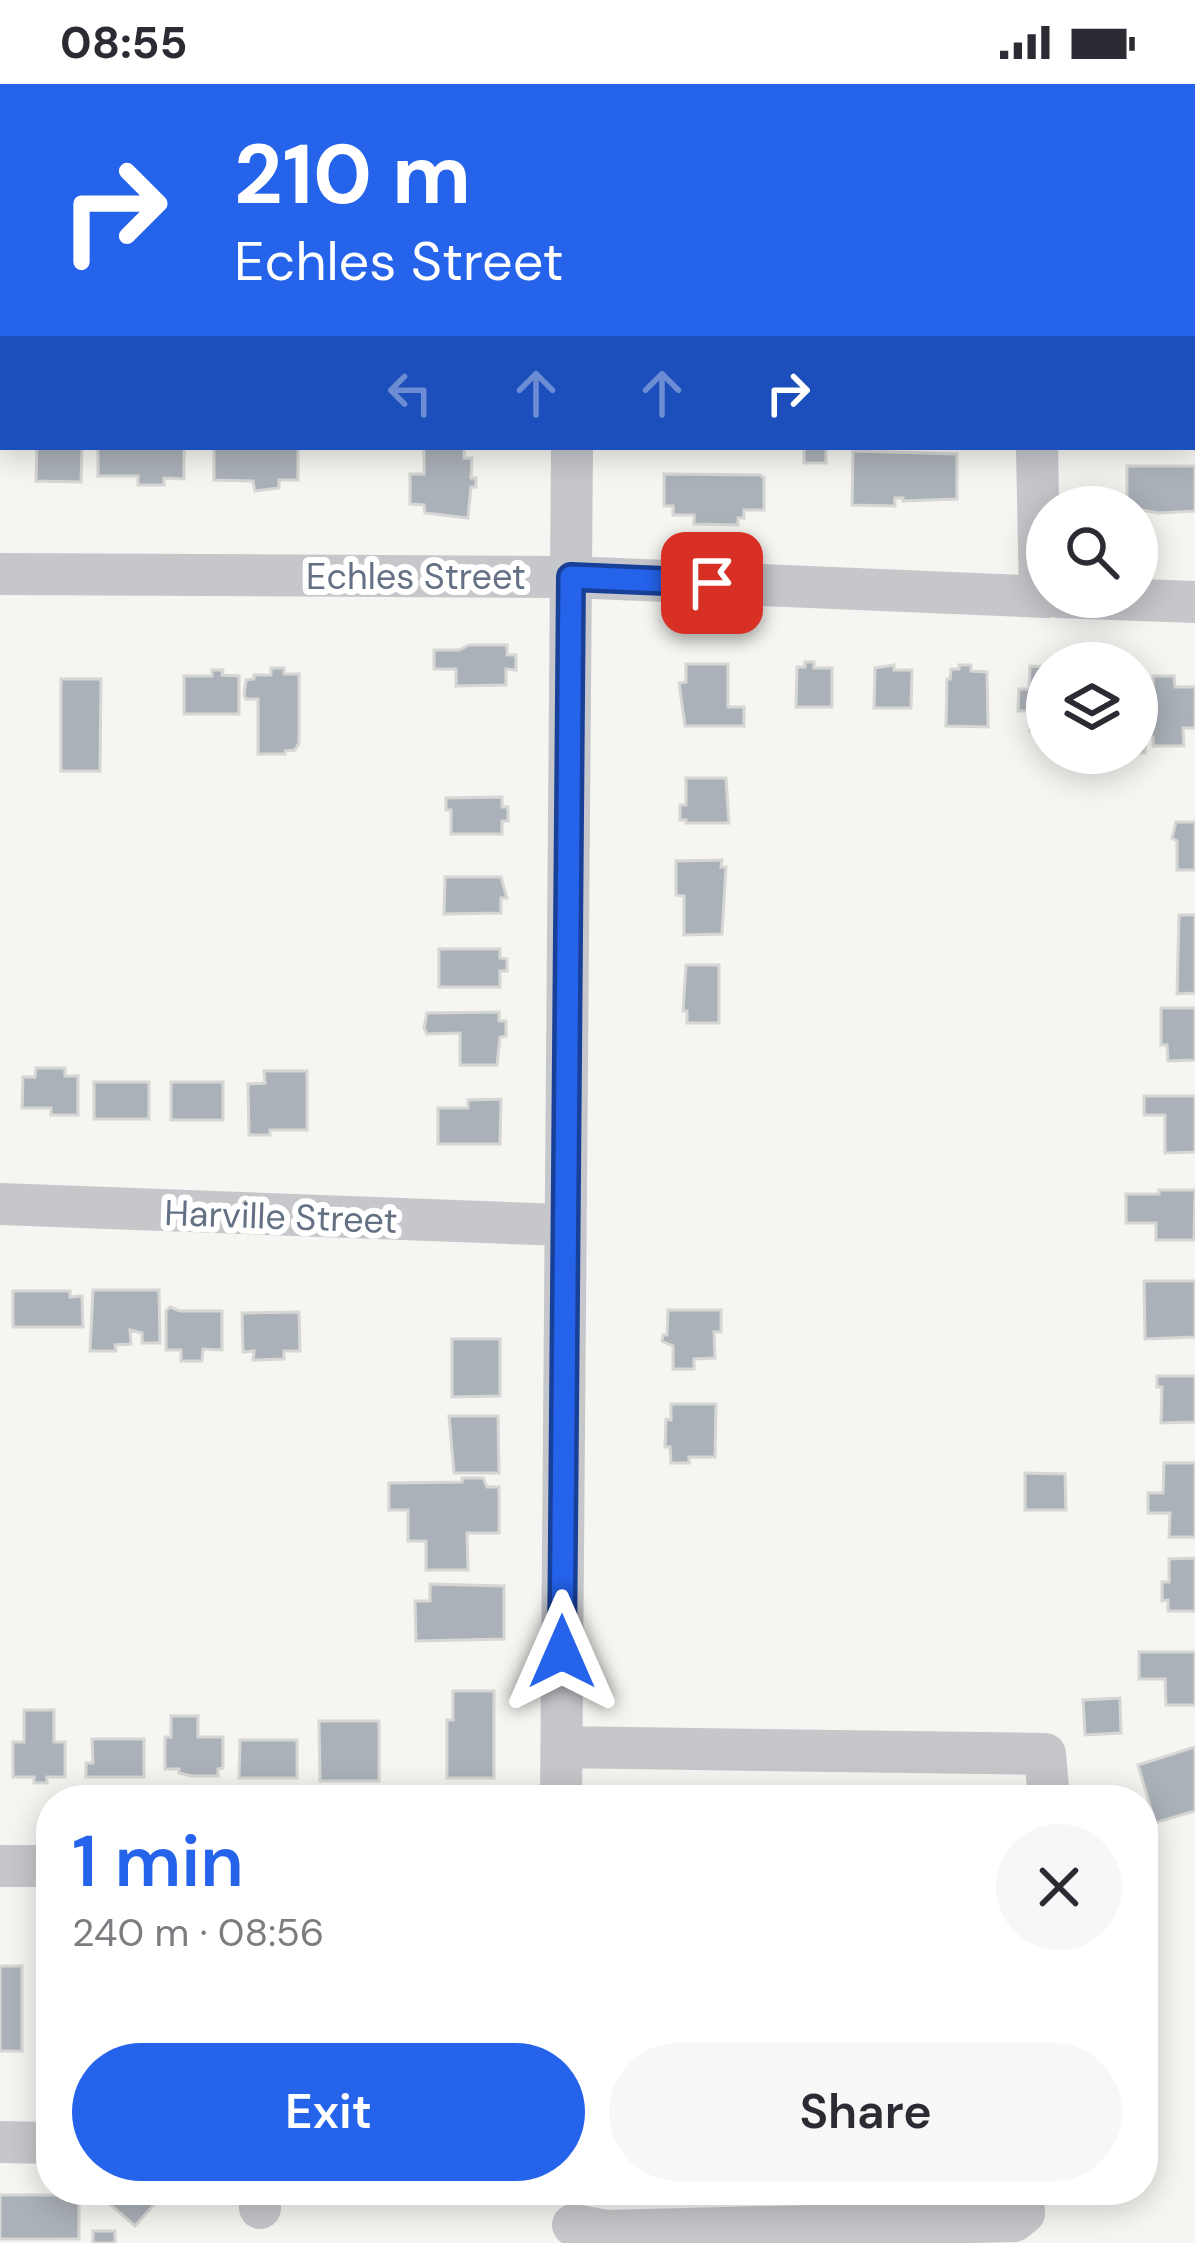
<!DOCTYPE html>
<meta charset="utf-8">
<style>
:root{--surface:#fff;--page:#f7f7f7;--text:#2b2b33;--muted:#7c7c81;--accent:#2563eb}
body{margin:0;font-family:"DM Sans",sans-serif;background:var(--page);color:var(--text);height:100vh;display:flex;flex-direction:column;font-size:45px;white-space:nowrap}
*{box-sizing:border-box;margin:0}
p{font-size:39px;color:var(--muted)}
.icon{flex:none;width:66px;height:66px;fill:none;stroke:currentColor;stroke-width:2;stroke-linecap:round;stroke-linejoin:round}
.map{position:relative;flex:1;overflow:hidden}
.panel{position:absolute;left:36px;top:1701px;width:1122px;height:420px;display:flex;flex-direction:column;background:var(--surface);border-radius:48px;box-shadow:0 6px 30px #0003}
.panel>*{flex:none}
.top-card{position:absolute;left:0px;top:0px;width:1197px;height:366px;box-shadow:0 6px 30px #0003;background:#2563eb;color:#fff;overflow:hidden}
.buttons{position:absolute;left:1026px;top:402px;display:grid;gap:24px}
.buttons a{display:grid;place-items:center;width:132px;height:132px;border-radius:50%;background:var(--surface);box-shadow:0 6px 30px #0003;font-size:60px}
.pin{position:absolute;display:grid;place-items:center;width:102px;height:102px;color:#fff;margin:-51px;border-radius:24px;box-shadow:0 6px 18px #0006}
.me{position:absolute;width:132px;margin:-66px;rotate:0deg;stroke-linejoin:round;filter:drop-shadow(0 0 9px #0008)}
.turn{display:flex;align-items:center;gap:42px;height:252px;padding:0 36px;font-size:54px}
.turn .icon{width:156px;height:156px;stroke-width:2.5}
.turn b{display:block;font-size:84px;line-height:102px}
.lanes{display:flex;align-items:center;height:114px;padding:0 36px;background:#0003;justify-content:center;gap:60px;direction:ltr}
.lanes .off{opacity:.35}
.round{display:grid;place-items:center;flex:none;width:126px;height:126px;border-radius:63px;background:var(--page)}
.summary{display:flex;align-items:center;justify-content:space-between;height:204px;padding:0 36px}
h1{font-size:72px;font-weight:600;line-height:90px;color:var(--accent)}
.cta{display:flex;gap:24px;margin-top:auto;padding:24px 36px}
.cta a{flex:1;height:138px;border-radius:72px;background:var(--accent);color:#fff;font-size:48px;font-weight:600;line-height:138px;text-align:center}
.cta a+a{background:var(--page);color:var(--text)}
.status{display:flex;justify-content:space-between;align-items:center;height:84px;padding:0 60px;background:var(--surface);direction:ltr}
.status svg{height:33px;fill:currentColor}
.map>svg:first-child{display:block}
.building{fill:#abb1b8;stroke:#d6d7d4;stroke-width:3}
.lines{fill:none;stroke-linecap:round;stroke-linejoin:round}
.minor{stroke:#c5c7cb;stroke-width:42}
.route-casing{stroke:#184099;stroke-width:30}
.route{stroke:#2563eb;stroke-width:21}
.labels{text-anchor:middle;stroke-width:12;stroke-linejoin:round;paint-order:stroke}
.street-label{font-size:36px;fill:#647083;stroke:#fff}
</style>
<div class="status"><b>08:55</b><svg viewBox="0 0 49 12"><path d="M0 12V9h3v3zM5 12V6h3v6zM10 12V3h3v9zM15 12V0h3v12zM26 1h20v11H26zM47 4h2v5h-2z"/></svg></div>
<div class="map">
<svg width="1195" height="2159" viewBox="0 0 1195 2159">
<rect width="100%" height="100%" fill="#f5f5f1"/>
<path class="building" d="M37,363h45l-1,35 -45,-1z
M98,363h86v32l-20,-1v7h-26v-9h-40z
M214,363h84v33h-19v8l-24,3 -2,-10 -39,-1z
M424,363h40v11h8l-1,20h5v9h-5l-3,31 -43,-5 -1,-8 -14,-1v-30h14z
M804,363h22v16h-22z
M853,367l104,3v45l-54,2v-3h-8v8l-43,-1z
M1127,382h68v45l-37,2 -31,-6z
M664,390l96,1 4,3v32h-20v8h-6v7l-44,-1v-9h-21v-9h-9z
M469,561h38v10h9v15l-10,-1v16l-50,1v-17h-22v-19h25z
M805,578h9v6h18v39h-36l1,-40h8z
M686,580h42v43h16v19h-59l-6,-43 7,-1z
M894,581v5h18l-1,38h-37l1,-40z
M959,581h12v6l16,1 1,55 -42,-1 1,-47h3l1,-10h8z
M1030,582l17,1v65l-17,-1 1,-20h-13l1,-22h10z
M271,584h13v6h15v69l-4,7 -10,1v3h-27v-55h-12l-2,-4 2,-15 8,-1v-4h17z
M212,586h11l-1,5 17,1v38h-55v-38h28z
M1153,592h21l1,11h20v41h-12l1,18h-31v-9l-8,-1v17h-30h22v-65h16z
M61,595h40l-1,92h-39z
M686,694h40l3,45h-43v-3h-6v-15h6z
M502,713v10h6v14h-6v13h-51v-24h-5v-12z
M1176,738h19v48h-18v-29l-5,-3z
M722,776l-1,7h5l-4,67 -38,1v-39l-8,-1v-34z
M445,793h56l6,21h-6v15l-57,1z
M1179,831h16v78l-18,1z
M439,865h61v9l7,1v12h-7v16h-61z
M686,881h33v58h-32v-12h-4z
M1161,924h34v52l-27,1 -1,-16h-6z
M499,928v9h7v15l-6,1 -3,28h-37v-32l-33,1 -3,-6 3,-15z
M36,984h29v8h13v39h-27v-7h-29l1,-31h12z
M264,987h43v59h-37v5h-21l-1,-51 17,-1z
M94,998h55v37h-55z
M171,998h52v38h-52z
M1144,1012h51v56l-30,1v-38h-21z
M501,1015l-1,45h-62v-36h30v-8z
M1159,1106h36l-1,50h-38v-17h-30v-29h33z
M1144,1197h51v56l-50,2z
M93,1206h66l1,53h-18v-10l-12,-3 1,14 -16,1 1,6h-26z
M13,1207h57v6l12,-1 1,31h-70z
M170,1223l10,4h42v39l-19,-1 -1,12h-21v-11h-15v-39z
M668,1226h53v22h-7l1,26 -21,1v10h-21v-23l-11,-5 1,-6h4z
M299,1228l1,39h-16v8l-31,1 1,-9 -11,1 -1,-39z
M452,1255h48v57l-48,1z
M1157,1292h38v46l-34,1 1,-36h-5z
M671,1320h45l-1,53h-26v6h-18l-1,-16h-5l1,-28 5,1z
M449,1332h49l1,57h-45z
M1164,1379h31v74h-26l1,-24h-22v-20h15z
M1025,1389l40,1 1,36h-41z
M462,1394h21l4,9h12v46h-32l1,37h-42v-29h-18v-31h-19v-27l73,-1z
M1195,1474v53h-27v-11l-6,1v-19h7v-23z
M430,1500l74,2v53l-88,2 -1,-40h15z
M1139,1568h56v53h-29l-1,-26h-26z
M453,1607h41v87h-47v-58h6z
M1120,1614l1,35 -36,2 -2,-35z
M24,1626h30v32h11v35h-18v6h-13v-6h-21v-35h11z
M171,1632h27v21h25v31l-5,1v7h-26l-13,-3v-4h-14v-32h6z
M319,1637h60v60h-59z
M92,1655h52v38h-58v-14h7z
M240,1656h57v38h-58z
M1195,1663v64l-40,12 -17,-58z
M0,1882h22v85h-22z
M113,2106h54l-32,36 -30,-26z
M0,2111h79v44h-79z
M93,2147h22v12h-22z"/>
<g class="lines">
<path class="minor" d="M1031,0v3
M574,3v-3
M1037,363l3,149
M0,490l571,3 476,20
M1058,513l137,5
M0,1120l563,21
M562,1663l483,7 4,46
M561,1716l11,-1353
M0,1782h51
M0,2058l51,1
M259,2106l1,18
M573,2141l33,6 408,-10 10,-8 -1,-23"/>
</g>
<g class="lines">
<defs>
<path id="route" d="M562,1568l9,-1075 141,6"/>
</defs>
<use href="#route" class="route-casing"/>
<use href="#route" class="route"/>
</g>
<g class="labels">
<g class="street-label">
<text x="416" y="505">Echles Street</text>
<text transform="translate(281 1132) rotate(2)" y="13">Harville Street</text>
</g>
</g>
</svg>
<div class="buttons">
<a><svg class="icon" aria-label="search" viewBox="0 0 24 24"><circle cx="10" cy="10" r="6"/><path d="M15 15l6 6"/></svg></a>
<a><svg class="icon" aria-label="layers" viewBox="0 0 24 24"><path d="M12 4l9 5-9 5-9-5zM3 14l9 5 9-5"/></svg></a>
</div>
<div class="pin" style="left:712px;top:499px;background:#d93025"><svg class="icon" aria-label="arrive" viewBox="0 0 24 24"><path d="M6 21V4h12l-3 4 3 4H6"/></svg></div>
<svg class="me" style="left:562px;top:1568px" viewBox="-20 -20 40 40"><path d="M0-17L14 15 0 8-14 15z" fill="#2563eb" stroke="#fff" stroke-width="4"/></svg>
<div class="top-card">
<div class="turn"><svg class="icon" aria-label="right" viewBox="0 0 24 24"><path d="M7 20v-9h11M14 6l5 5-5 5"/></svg><div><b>210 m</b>Echles Street</div></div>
<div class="lanes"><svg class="icon off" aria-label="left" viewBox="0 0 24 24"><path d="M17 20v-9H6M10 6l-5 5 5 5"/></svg><svg class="icon off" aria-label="ahead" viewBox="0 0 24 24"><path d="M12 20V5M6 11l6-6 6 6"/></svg><svg class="icon off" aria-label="ahead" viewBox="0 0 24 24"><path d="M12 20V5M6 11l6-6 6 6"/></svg><svg class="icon" aria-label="right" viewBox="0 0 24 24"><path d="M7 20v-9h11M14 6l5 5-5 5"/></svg></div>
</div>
<section class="panel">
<div class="summary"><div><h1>1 min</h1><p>240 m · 08:56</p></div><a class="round"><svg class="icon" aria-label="close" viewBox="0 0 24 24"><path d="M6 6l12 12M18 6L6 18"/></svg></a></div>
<div class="cta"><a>Exit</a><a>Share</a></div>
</section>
</div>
